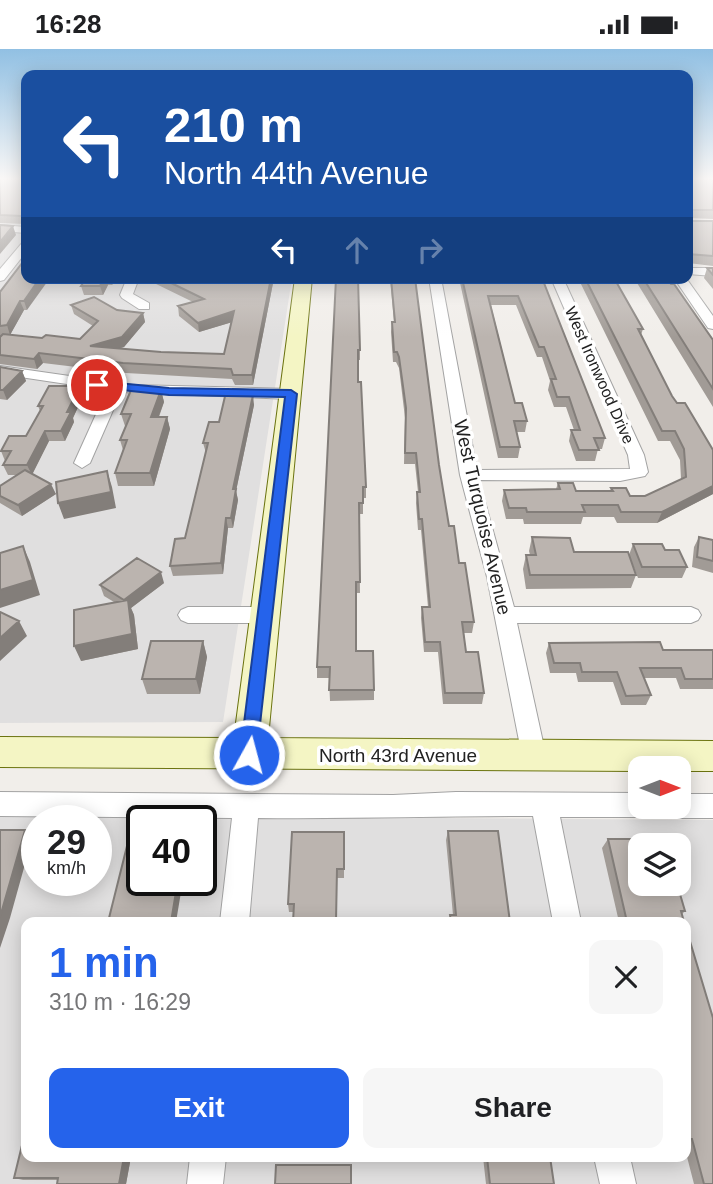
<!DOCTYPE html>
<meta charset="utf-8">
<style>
:root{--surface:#fff;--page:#f6f6f6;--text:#202124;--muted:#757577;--accent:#2563eb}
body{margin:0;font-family:Arial,sans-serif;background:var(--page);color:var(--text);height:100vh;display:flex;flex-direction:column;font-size:26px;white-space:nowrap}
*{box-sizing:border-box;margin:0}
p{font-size:23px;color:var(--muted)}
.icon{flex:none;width:38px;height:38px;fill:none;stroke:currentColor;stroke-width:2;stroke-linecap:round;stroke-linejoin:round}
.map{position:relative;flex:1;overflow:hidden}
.drawer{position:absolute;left:21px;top:868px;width:670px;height:245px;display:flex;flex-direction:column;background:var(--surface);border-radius:14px;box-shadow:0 4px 18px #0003}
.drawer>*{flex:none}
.top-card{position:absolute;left:21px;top:21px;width:672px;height:214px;border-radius:14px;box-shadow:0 4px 18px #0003;background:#1a4fa0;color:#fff;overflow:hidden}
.needle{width:46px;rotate:90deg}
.buttons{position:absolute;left:628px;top:707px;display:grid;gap:14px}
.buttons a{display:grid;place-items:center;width:63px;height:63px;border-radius:14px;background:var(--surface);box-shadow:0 4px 18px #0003;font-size:35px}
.speed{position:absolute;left:21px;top:756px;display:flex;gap:14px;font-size:35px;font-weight:700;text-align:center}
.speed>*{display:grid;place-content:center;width:91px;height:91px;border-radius:50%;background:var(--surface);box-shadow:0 4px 18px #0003;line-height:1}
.speed small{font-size:18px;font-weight:400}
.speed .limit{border:4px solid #111;border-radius:10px;background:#fff;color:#111}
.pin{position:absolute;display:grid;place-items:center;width:60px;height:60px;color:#fff;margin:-30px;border:4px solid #fff;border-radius:50%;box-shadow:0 2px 7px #0007}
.me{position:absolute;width:77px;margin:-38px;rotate:7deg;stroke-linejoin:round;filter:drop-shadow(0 0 5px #0008)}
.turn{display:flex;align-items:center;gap:24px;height:147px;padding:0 28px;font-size:32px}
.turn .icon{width:91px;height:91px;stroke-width:2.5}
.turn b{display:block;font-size:49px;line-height:60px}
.lanes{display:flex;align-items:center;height:66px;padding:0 28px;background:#0003;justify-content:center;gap:35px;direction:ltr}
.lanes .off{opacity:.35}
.round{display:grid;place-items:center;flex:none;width:74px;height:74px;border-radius:14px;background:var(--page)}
.head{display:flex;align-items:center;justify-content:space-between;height:119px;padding:0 28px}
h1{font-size:42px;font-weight:700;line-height:52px;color:var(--accent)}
.action{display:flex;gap:14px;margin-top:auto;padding:14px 28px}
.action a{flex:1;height:80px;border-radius:14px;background:var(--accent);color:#fff;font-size:28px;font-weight:700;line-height:80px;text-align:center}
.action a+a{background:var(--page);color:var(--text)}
.status{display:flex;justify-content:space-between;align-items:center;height:49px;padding:0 35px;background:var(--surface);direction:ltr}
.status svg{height:19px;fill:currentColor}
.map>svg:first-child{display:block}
.residential{fill:#e0dfdf;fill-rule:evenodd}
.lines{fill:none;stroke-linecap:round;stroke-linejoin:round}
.street-casing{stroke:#a3a3a3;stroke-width:2}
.secondary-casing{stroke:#6b730f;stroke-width:2}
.street{fill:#fff;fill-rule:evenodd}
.secondary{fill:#f4f5c4;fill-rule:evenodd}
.wall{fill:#a19b96}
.shaded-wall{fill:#837e7a}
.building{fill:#bbb4af;stroke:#837e7a;stroke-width:2}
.route{fill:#2563eb;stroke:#184099;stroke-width:2}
.labels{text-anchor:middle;stroke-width:7;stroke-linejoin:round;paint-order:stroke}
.far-street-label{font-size:16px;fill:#222;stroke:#fff}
.street-label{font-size:19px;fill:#222;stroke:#fff}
</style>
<div class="status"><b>16:28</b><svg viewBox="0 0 49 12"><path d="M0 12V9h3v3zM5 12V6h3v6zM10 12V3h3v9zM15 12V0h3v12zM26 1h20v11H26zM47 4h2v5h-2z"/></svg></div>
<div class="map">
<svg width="713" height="1135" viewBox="0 0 713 1135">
<rect width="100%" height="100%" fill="#f1eeea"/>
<path class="residential" d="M0,129h26v100h266l-69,444 -223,1z
M0,766l713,5v364h-713zM37,772h59v59h-59zM142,772h59v59h-59zM640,796h39v39h-39zM26,873h660v235h-660z"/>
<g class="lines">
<defs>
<path id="street" d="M0,176l26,2v6l-26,-2z
M26,193v10l-22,28 -4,1v-12l22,-26z
M688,219h25v8l-25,-2z
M127,229h12l-6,16 16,9v6h-10l-17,-11 -2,-3z
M429,229h12l36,192 153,-1 -2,-14 -77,-177h12l81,177 4,17 -3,4 -25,5 -141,-1 35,127h177l7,3 3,5 -3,5 -7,3h-174l29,133 -3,8 -9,3 -9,-3 -3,-8 -35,-179 -27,-102z
M674,229h12l27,38v13l-5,-1z
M0,317l132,19 159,4 8,5 -8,5 -170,-7 -31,71 -8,5 -8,-5 33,-73 -107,-16z
M188,558h78l7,3 3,5 -3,5 -7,3h-78l-7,-3 -3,-5 3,-5z
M0,743l393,3 63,-3 184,1v14h12l-3,6 -9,4h-80l21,105h-28l-20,-106c-92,0 -183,3 -275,2l-9,104h-29l12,-104 -232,-2z
M679,745h34v24h-34l-9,-4 -4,-7h13z
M190,1108h36l-3,27h-36z
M594,1108h36l6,27h-36z"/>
<path id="secondary" d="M295,229h17l-44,460 445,3v30h-34v-3h-39v3l-640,-4v-30l234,1z"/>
</defs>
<use href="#street" class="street-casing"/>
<use href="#secondary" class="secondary-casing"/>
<use href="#street" class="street"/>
<use href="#secondary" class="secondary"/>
</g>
<path class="wall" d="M0,129h26l-1,46 -25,-1z
M688,129l25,4v37l-24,-1 2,3h22v45l-25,-3z
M26,209l1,52h-3l-14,25 32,3 38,1 13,-13 -19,-12 -3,-9 72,8 2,9 -21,25 -7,2 44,3 63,2 8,-32 -33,10 -20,-16 -1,-10 15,-4 -39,-19 -1,-5h121l-21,107h-18l-3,-6 -106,-6 -83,-10 -6,6 -37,-5v-27l1,-1h-1v-44z
M707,219h6v21l-9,-11z
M86,229h30l-4,7h-4l-5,10h-19l-3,-9z
M336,229h24v1h-2l2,71v10h-2v22l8,105v11h-3v16h-4l1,79h-4v58l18,39v10l-44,1 -1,-23h-12v-11z
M390,229h25l24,187 10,61 25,96 -2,11h-8l2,19 18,41 -2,11h-39l-5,-52h-14l-3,-34 1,-11h6l-7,-77h-3l-2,-27 1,-11h1l-3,-28h-11l1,-46 -6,-50 -3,-6h-3l-2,-30 1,-10h2z
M459,229h83l63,160 -3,11h-4l-3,12h-19l-7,-20 2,-11h3l-8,-23h-12l-6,-17 2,-9 -8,-24h-5l-21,-52h-25l24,98 12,18 -2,11h-9l4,15 -2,11h-20z
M578,229h36l29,51 -2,6 31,61 41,54v44l-56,29h-40l-3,-6h-31l-2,7h-57l-1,-5h-17l-4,-18 2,-11 52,-1 2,-6 18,8h34l1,-3 19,8h15l36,-17 -1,-19 -10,-19h-12z
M634,229h32l47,62v67z
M0,318l22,4 4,10 -19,19 -7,-1z
M80,337l3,10 -10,22 1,4 -9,19h-16l-17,33 24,20 -34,22 -22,-13v-17l17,-11h-9l-5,-10 2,-4 -4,-10 25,-15 14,-25 -2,-5z
M161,341l3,12 -5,15h8l3,12 -16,57h-36l-3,-13 8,-23 -3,-10 6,-14h-1l-4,-12z
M250,346l4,10 -18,86 2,9 -5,28h-5l-5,46 -50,2 -3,-10 15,-28 21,-85 -3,-10z
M532,488l104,38 -5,13 -105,1 -3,-20 3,-14h4l-1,-4z
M699,488l14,3v33l-21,-6 2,-20z
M633,495l32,6 22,17 -5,11h-44l-9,-23z
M164,534l-33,25 3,7 4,34 -57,12 33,-59 -10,-6 -4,-11z
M203,592l4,16 -7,37h-53l-5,-15z
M549,594l114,7h50v39h-33l-4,-11h-32l7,17 -5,10h-25l-8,-23h-35l-2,-9h-26l-4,-20z
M448,782l62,91 -57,-7 -7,-75z
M344,783v46h-7l-44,44v-10h-4l-1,-8z
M608,790l77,72 -3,3 2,8h-65l-17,-74z
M686,879l27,256h-19l-8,-31z
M131,1108l-5,27h-69l1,-4h-35l-9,-2z
M483,1108h67l4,27h-68z"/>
<path class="shaded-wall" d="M26,162v12l-1,1 -3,-8z
M13,177l3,9 -16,19v-12z
M40,229h10l-23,32 -3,-9z
M104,229h2l2,7 -5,10 -3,-9z
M110,229h6l-4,7z
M271,229h3l-21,107 -1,-10z
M20,252l4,9 -14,25 -3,-10z
M234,262l2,10 -37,11 -1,-9z
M143,264l2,9 -21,25 -31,9 -3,-10z
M39,304l4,10 -6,6 -3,-10z
M22,322l4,10 -19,19 -4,-10z
M80,337l3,10 -10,22 1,4 -9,19 -4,-10 6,-19z
M161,341l3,12 -10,27 -3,-12z
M253,346l1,10 -18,86 2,9 -5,28 -2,-10 2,-29z
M167,368l3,12 -16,57 -4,-13z
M45,382l4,10 -17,34 -5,-10z
M107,422l5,16 4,21 -52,11 -6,-16z
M51,435l5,10 -34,22 -4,-11z
M713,437v8l-56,29 5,-11z
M226,469l2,10 -5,46 -2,-11z
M23,497l7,16 10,33 -40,13v-18z
M161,523l3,11 -33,25 3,7 4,34 -57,12 -7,-15 50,-46z
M19,572l8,15 -27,25v-23z
M203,592l4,16 -7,37 -4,-15z
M25,781l7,9 -22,79 -10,30v-31z
M178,831h5l-7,42h-5z
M124,1108h7l-5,27h-7z"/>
<path class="building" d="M0,129h26v33l-4,5 -22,-1z
M688,129h22l3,4v28h-22l-3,8 3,3h22v35l-25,-2z
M0,176l13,1 -13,16z
M26,209v20h14l-16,23h-4l-13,24 -7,1v-34z
M707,219h6v7z
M86,229h18l-4,8h-19z
M161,229h110l-19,97h-19l-2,-6 -108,-6 -84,-10 -5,6 -34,-4v-18l3,-3 39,4 4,-3 34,4 18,-18 -27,-16 23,-8 23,13 26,3 -21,24 -32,9 71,6 63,2 10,-43 -36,12 -20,-17 26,-7z
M336,229h22l2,72h-2v32h3l5,105h-3v16h-4l1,79h-4v69h17l1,39h-45l1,-23h-13z
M391,229h24l24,187 10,61h5l5,37h6l9,59h-12l4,30h12l6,41h-39l-5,-51h-15l-3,-35h8l-8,-88h-3l-2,-27h3l-4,-39h-11l1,-45 -7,-51 -2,-5h-3l-2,-30h3z
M462,229h80l63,160h-11l5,12h-20l-8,-20h9l-11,-33h-12l-6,-18h5l-12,-32h-5l-21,-51h-30l27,107h7l5,18h-13l6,26h-20z
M585,229h29l29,51h-5l34,67 5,7h8l28,47v36l-51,26h-41l-3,-7h-36l3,7h-58l-1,-4h-17l-5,-18 56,-1 -2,-6h15l3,8h37l-2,-3h15l4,8h15l41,-19 -2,-28 -9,-18h-13z
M643,229h23l5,6h3l39,56v49z
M0,318l22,4 -19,19h-3z
M49,337h31l-13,26h4l-10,19h-16l-18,34h-24l8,-14h-10l8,-15h17l17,-30h-5z
M233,340l16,1 -1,5h5l-20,94h3l-5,29h-5l-5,45 -51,3 5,-27 10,-1 23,-95h-5l6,-21h10l7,-30h7z
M131,341h30l-10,27h16l-17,56h-35l12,-33h-7l11,-26h-10z
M25,421l26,14 -33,21 -18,-9v-10z
M107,422l4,21 -53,11 -2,-21z
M532,488l38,1 4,14h54l8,23h-106l-4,-20h10z
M699,488l14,3v21l-16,-4z
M633,495h29l3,6h14l8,17h-45z
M23,497l10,34 -33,10v-37z
M137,509l24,14 -37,28 -24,-15z
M128,551l4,34 -58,12v-36z
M0,563l19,9 -19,17z
M151,592h52l-7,38h-54z
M660,593l3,8h50v29h-28l-4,-11h-41l11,27 -25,1 -9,-24h-35l-2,-9h-26l-5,-20z
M0,781h25l-25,87z
M131,781h11v50h36l-7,42h-63z
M448,782h50l12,91h-59l-1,-7h6z
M292,783h52v37h-7l-1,52h10v1h-53l1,-18h-6z
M608,790h55l2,6h-25v39h37l8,27h-4l3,11h-57z
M686,879l27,90v166h-9l-12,-45h-6z
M25,1084h1v24h98l-5,27h-62l1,-6h-44z
M487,1108h63l4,27h-64z
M276,1116h75v19h-76z"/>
<linearGradient id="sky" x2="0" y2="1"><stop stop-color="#91c0e3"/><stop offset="0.45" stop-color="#f9f7f6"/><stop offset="1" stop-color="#f9f7f6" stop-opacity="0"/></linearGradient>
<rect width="713" height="288" fill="url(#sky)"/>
<path class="route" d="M97,332l72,7 122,2 6,4 -41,366 -7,3 -6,-3 -3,-5 45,-358 -116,-2 -76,-8 -2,-2z"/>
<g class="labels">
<g class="far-street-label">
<text transform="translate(600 326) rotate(66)" y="6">West Ironwood Drive</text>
</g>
<g class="street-label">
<text transform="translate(483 468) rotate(77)" y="7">West Turquoise Avenue</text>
<text x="398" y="713">North 43rd Avenue</text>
</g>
</g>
</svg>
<div class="buttons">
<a><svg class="needle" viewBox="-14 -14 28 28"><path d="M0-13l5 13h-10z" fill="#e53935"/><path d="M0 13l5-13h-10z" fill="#757577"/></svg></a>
<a><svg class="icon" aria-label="layers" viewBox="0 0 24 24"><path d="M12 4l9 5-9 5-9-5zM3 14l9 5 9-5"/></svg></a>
</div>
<div class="speed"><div>29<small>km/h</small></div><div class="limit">40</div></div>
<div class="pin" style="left:97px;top:336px;background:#d93025"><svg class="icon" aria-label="arrive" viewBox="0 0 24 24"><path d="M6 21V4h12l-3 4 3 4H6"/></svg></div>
<svg class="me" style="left:249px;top:706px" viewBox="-20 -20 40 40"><circle r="17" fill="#2563eb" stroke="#fff" stroke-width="3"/><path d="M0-11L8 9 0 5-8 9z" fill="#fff"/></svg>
<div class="top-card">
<div class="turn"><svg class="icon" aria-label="left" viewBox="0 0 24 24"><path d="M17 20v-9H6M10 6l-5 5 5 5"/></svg><div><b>210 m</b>North 44th Avenue</div></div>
<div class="lanes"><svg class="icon" aria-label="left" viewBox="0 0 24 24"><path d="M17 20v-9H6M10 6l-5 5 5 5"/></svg><svg class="icon off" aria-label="ahead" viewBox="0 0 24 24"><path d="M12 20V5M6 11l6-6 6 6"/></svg><svg class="icon off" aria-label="right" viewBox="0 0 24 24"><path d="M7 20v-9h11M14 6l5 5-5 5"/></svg></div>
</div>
<section class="drawer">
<div class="head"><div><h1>1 min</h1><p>310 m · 16:29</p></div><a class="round"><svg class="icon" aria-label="close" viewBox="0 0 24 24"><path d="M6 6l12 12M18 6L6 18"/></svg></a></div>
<div class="action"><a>Exit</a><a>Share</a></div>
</section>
</div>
